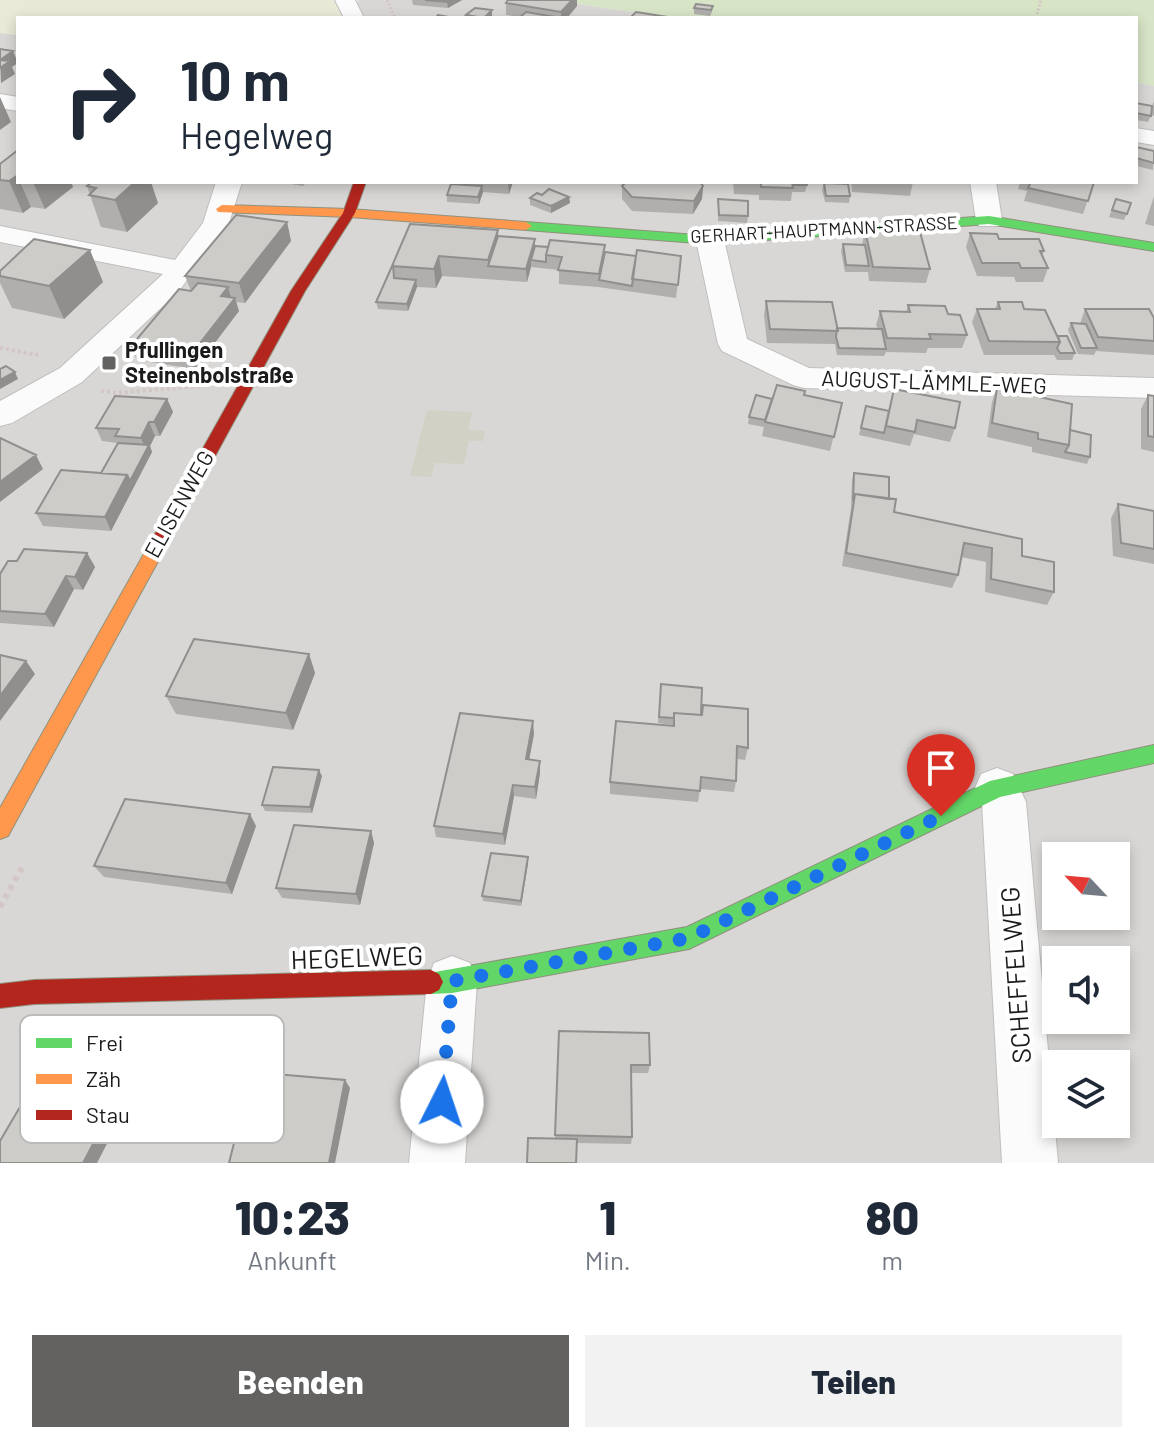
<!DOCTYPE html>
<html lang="de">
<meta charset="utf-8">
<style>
:root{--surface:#fff;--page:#f2f2f3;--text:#1f2937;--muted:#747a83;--accent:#636261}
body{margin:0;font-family:Barlow,sans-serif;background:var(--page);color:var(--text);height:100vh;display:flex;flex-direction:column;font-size:30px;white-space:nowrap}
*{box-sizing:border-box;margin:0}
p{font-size:26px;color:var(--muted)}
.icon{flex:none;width:44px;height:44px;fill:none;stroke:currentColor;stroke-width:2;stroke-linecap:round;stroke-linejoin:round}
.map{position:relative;height:1163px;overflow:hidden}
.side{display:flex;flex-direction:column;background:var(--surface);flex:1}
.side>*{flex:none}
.hud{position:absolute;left:16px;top:16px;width:1122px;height:168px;border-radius:0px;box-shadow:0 4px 12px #0003;background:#fff;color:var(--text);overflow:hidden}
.needle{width:52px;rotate:296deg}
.tools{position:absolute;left:1042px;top:842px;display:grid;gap:16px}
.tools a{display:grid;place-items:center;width:88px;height:88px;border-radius:0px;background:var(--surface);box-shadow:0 4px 12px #0003;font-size:40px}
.pin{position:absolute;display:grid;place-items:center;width:68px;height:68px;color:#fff;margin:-82px -34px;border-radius:50% 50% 50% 0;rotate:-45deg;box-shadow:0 0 8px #0007}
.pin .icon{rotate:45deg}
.me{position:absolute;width:88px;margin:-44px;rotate:4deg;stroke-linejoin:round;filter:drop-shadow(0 0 6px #0008)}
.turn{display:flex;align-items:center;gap:28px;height:168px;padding:0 32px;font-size:36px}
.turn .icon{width:104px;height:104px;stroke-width:2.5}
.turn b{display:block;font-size:56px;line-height:68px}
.eta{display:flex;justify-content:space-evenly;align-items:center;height:136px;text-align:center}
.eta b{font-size:48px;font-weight:800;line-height:56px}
.primary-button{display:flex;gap:16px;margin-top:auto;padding:16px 32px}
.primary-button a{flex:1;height:92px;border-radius:0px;background:var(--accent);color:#fff;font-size:32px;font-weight:800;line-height:92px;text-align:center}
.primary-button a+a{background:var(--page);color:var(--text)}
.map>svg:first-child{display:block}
.residential{fill:#d9d7d5;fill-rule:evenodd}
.construction{fill:#d2d1c6}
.farmland{fill:#e9e9d8}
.grass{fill:#d7e4c5}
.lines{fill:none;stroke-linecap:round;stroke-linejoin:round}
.street-casing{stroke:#c1bfbe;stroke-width:2}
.fast-casing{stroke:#90917e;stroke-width:2}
.slow-casing{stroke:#90917e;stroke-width:2}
.jam-casing{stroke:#90917e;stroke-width:2}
.path-far2{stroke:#d3c7c6;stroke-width:3;stroke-dasharray:2 2;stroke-linecap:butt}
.path-far1{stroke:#d3c7c6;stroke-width:4;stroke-dasharray:3 3;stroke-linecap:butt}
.path{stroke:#d3c7c6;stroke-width:6;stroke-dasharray:5 5;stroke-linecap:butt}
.street{fill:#fcfbfb;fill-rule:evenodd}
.fast{fill:#63d668;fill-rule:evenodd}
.slow{fill:#ff974d;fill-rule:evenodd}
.jam{fill:#b3261e;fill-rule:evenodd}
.wall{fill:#b1afad}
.shaded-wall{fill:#908f8d}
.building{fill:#ceccc9;stroke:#908f8d;stroke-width:2}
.route{stroke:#1a73e8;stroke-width:14;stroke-dasharray:0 25.2}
.poi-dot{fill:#636261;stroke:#fff;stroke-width:3}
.labels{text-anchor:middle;stroke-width:8;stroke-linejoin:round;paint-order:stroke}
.far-street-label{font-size:18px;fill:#1b1b1b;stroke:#fff}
.poi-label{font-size:22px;font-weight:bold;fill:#1b1b1b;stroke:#fff;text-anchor:start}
.street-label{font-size:22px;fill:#1b1b1b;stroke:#fff}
.near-street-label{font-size:26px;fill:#1b1b1b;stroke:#fff}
.key{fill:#fff;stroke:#bbb;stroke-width:2}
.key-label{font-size:22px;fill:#1b1b1b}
</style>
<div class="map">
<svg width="1154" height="1163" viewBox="0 0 1154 1163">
<rect width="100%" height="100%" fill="#eae7e4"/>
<path class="residential" d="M359,0h192l123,18h-329z
M0,33l18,2v147h1118v-100l18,4v1077h-1154zM1056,856h60v60h-60zM1056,960h60v60h-60zM1056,1064h60v60h-60z"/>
<path class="construction" d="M427,410l45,2 -4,18 17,1 -2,10h-14l-5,23 -29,-1 -4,14 -21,-1z"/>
<path class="farmland" d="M0,0h345v18h-327v17l-18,-2z"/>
<path class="grass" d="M551,0h603v86l-18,-4v-64h-462z"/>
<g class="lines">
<defs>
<path id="street" d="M335,0h20l9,18h-20z
M0,94l18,3v14l-18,-3z
M1136,128l18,3v14l-18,-3z
M216,182h26l-13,41 -50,68 -97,91 -70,41 -12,3v-25l60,-33 103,-94 -163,-32v-16l175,34 28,-37z
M970,182h26l6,38 -3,6h-20l-3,-6z
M710,232l10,2 4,6 23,99 62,29 345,10v20l-350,-10 -11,-3 -71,-34 -4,-7 -22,-104 4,-6z
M997,768l16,6 13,28 32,361h-56l-20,-360 -7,-15 6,-14z
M452,956l18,7 7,18 -12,182h-56l18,-182 7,-18z"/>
<path id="fast" d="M989,216l165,27v8l-165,-27 -279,20 -184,-14 -6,-4 6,-4 184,14z
M1154,745v18l-154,34 -311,152 -237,44 -21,1 -8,-4 -4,-8 4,-8 29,-5 235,-42 303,-146z"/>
<path id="slow" d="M222,205l127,4 177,13 6,4 -6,4 -177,-13 -131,-5 -2,-3z
M159,537l9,6 -160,293 -8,3v-31l153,-270z"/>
<path id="jam" d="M354,182h12l-11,31 -50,78 -140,257h-12l-3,-5 141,-252 52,-78z
M431,970l8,4 4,8 -4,8 -8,4 -397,10 -34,4v-24l34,-4z"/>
</defs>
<use href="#street" class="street-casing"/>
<use href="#fast" class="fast-casing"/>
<use href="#slow" class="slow-casing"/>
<use href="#jam" class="jam-casing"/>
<path class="path-far2" d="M387,0l8,18
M1036,18l5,-18"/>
<path class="path-far1" d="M0,348l38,7
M101,391l15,2 86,-7"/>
<path class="path" d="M0,907l23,-41"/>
<use href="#street" class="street"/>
<use href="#fast" class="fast"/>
<use href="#slow" class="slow"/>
<use href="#jam" class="jam"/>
</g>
<path class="wall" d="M412,0h50l-14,8 -35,-3z
M577,0v6l-10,12h-48l1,-1 -14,-2v-12z
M713,6l-1,6 -2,4 -16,-2v-6z
M1154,101v15l-3,-1 -3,7 -12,-2v-17l16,3z
M1136,147l18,4 -1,19 -17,-4z
M18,150v32h53l2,5 -28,22 -14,-2 -8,6 -23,-4v-45z
M279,182h28l-4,4z
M451,182h62l-4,12 -26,-2 -4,12 -32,-2v-7z
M727,182h79l1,3 -2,7h-13l-1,9 -32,-1v-5l-25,-1 -1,-11z
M851,182h62l-3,14 -58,-4z
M1020,182h74l-11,32 -59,-13 3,-10 -9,-2z
M824,183l26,13 -1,7 -24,-1 -3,-12z
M87,186l71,17 -31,29 -26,-5z
M622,186h81l-1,13 -9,15 -61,-3 -10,-12z
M542,195l27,2 1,6 -19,10 -21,-8v-7z
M1154,196v30l-9,-2z
M718,199l30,17 -1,7 -29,-2z
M1116,199l15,4 -7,17 -15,-3z
M287,222l4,19 -46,62 -9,-1 3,9 -44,58 -58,-9 -6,-14 60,-55 -6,-15z
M410,224l88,12 37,10 70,6 31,4h45l-5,42 -78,-11 -39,-3v-14l-28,-3 -4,15 -85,-6 -6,12 -19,-1 -9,24 -30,-2 -2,-7z
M865,230l65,39 -4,14 -57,-2 -1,-9h-23l-4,-21 2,-7 19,1z
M970,233l29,6 45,12 -2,5 6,12 -5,14h-27l-2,-5 -37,-1 -11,-29z
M0,271l103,11 -39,37 -52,-11 -12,-25z
M766,301l71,27 41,1 -2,-4 4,-14 26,1 2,-7 40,9 19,21 -5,13h-34l-2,5 -40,-1 -2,4 -47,-1 -2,-11 -68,-1 -3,-28z
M998,302l26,7 34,27 17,17 -3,7h-15l-3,-5h-70l-12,-33 5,-13h18z
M1085,309l69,9v37l-58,-4 -2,4 -16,-1 -10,-24 3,-7 9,1z
M997,388l73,42 20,27 -3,7 -55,-12v-5l-45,-10 5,-35z
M894,389l61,39 -5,14 -36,-8 -4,12 -51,-11 7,-29 22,5z
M804,395l38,8 -12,48 -68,-15 2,-9 -16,-3 1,-7 23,-18z
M1148,395l6,1v56l-13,-3v-40z
M167,399l6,13 -13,24h-5l-5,10 2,6 -41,79 -68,-5 -7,-13 65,-40 17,-30 -16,-2 -6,-13z
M854,473l35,26 5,13 128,44 32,36 -7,13 -62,-13 1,-30 -25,-5 -3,18 -6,13 -110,-22 9,-58 1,-28z
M1118,504l36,7v53l-41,-8 -2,-38z
M87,553l8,14 -12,23 -9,-1 -20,38 -54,-4v-49l17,-13z
M309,654l6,19 -22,57 -117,-16 -10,-18z
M661,684l87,64 -3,12 -8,-1 -1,22 -2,11 -34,-3 -2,13 -88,-8v-12l63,-56v-1l-15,-2z
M534,734l-5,26 11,1v12l-4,26 -22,-3 -9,49 -69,-8 -2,-11z
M322,776l-10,37 -47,-2 -3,-6z
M256,826l-24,68 -128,-17 -10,-11z
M371,831l3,12 -14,62 -78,-7 -6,-10z
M528,863l-7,43 -38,-5 -1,-5z
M559,1031l91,34 -2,8h-17l1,64 -1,7 -54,-1 -22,-4z
M235,1061l7,8 -13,48 -97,-8 -10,-7z"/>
<path class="shaded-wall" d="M451,0h11l-14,8 -1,-6z
M572,0h5v6l-10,12h-6v-6z
M492,10v6l-1,2h-7z
M13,51l5,12 -6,4 3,7 -14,9 -1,-23z
M0,97l11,25 -11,8z
M17,175l1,7h2l11,25 -8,6 -14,-32z
M33,182h38l2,5 -28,22z
M135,182h16l7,21 -31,29 -12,-32z
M508,182h5l-4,12z
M482,186l1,6 -4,12 -1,-7z
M703,186l-1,13 -9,15 1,-13z
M569,197l1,6 -19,10v-7z
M287,222l4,19 -46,62 -6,-20z
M498,230l1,20 -11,16v-6z
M535,239v14l-4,7v7l-4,15 -1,-13z
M90,250l13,32 -39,37 -15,-33z
M439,256l3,20 -6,12 -2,-19z
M416,280l1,7 -9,24 -1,-7z
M228,287l4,14 -11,-5z
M235,298l4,13 -44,58 -5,-13z
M15,372l3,7 -18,10v-9z
M167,399l6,13 -13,24 -6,-14z
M149,422l6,14 -5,10 2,6 -41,79 -6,-14 22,-42 19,-25 -5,-12z
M36,455l7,14 -43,33v-20z
M87,553l8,14 -12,23 -8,-13z
M66,576l8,13 -20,38 -9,-13z
M309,654l6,19 -22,57 -7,-17z
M26,661l9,13 -35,47v-25z
M533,721l1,13 -7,37 -1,-12z
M540,761v12l-4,26 -1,-12z
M319,770l3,6 -10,37 -2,-6z
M513,785l1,11 -9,49 -2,-11z
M250,814l6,12 -24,68 -6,-11z
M371,831l3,12 -14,62 -4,-11z
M528,857v6l-7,43v-5z
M235,1061l7,8 -13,48 -7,-8z
M345,1080l5,8 -15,75h-6z
M114,1104l10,7 -27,52h-14z"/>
<path class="building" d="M425,0h26l-4,2z
M508,0h64l-11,12 -55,-9z
M696,4l17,2 -2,4 -17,-2z
M475,8l17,2 -8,8 -18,-3z
M526,12l35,6h-42z
M636,12l38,6h-44z
M438,15l16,3h-19z
M0,49l13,2 -13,9z
M0,60l10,1 -10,7z
M1136,103l16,3 -1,10 -15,-3z
M1136,147l18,4v12l-18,-5z
M18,150v25l-9,6 -9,-1v-16z
M92,182h43l-20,18 -26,-5 7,-7 -9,-2z
M626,182h74l3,4 -9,15 -62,-4 -10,-11z
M753,182h39l1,6 -32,-1v-5z
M792,182h14l1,3h-14z
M1031,182h63l-6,19 -60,-13z
M824,183l24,1 2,12h-24z
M451,184l31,2 -4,11 -31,-2z
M549,189l20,8 -18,9 -21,-8 7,-5 5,2z
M718,199l30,2v15l-29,-1z
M1116,199l15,4 -4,11 -15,-4z
M236,215l51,7 -48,61 -54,-7z
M410,224l88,6 -10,30 -49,-4 -5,13 -42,-3z
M865,230l55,2 10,37 -57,-2z
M970,233l27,1 2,5h40l5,12h-4l8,17h-27l-2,-5h-37z
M498,236l37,3 -9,30 -38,-3z
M34,239l56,11 -41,36 -49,-10v-5z
M550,240l55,5 -6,29 -41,-4 4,-13 -16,-2z
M843,244l22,1 4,21 -23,-1z
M535,246l13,1 -2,8v7l-15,-2z
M637,250l44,6 -3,29 -46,-6z
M605,252l31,4 -4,30 -33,-6z
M393,264l1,14 22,2 -9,24 -31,-2z
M198,283l30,4 -7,9 14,2 -45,58 -59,-10 48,-57 12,2z
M766,301l66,1 6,29 -68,-2z
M998,302h24l2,7 21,1 15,32 -71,-1 -12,-32h23z
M908,305l37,1 3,8 12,1 7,20 -38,-1 2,5 -44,-1 -7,-27 30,1z
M1085,309h64l5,9v23l-56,-4z
M1071,323l15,1 11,24h-16z
M837,328l45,1 4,20 -47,-1 -3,-11z
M1058,336h9l8,17h-15l-3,-5 3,-6z
M6,366l9,6 -15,8v-11z
M777,385l28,6 -1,4 38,8 -8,34 -69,-15z
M997,388l75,16 -3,41 -31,-6v-6l-46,-10z
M894,389l66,13 -5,26 -38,-8 -2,12 -29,-6z
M756,395l16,4 -7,21 -16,-3z
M1148,395l6,1v41l-6,-1z
M115,396l52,3 -13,23h-5l-8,16 -26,-2 4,-7 -23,-1z
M866,406l23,5 -5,22 -23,-5z
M1070,430l21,5 -1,22 -25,-5 4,-7z
M0,438l36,17 -36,27z
M118,443l31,2 -19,36 -3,-6 -26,-2z
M61,470l66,5 -22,42 -69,-4z
M854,473l35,4v22l-34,-5 -2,7z
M855,494l41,5 -2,13 128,27v17l32,6v30l-63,-13 1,-31 -28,-5 -6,32 -112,-22z
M1118,504l36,7v38l-33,-6z
M24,549l63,4 -12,24 -9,-1 -21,38 -45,-3v-37l8,-13h9z
M194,639l115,15 -23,59 -120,-17z
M0,655l26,6 -26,35z
M661,684l41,4 -1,27 -27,-2v5l-15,-1z
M703,705l45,4v39l-11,-2 -1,35 -35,-4 -1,14 -90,-9 6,-61 58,5v-13l28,2z
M460,713l73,8 -7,38 14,2 -5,26 -22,-2 -10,49 -69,-8z
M273,767l46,3 -9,37 -48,-2z
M125,799l125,15 -24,69 -132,-17z
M294,825l77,6 -15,63 -80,-6z
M491,853l37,4 -7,44 -39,-5z
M559,1031l90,2 1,32h-19l1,72 -77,-2z
M252,1072l93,8 -16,83h-100z
M37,1078l77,26 -31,59h-83v-22z
M528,1138l49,1 -1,24h-49z"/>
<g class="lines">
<path class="route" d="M442,1102l10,-121 237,-43 252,-122"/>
</g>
<rect class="poi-dot" x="101" y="355" width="16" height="16" rx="4"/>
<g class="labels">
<g class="far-street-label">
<text transform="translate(824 230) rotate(-3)" y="6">GERHART-HAUPTMANN-STRASSE</text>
</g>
<g class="poi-label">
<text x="125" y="358">Pfullingen<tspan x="125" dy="25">Steinenbolstraße</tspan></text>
</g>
<g class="street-label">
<text transform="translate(934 382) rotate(2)" y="8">AUGUST-LÄMMLE-WEG</text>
<text transform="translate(179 504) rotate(-61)" y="8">ELISENWEG</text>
</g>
<g class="near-street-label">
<text transform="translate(357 958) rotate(-2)" y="9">HEGELWEG</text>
<text transform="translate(1016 975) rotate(-94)" y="9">SCHEFFELWEG</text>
</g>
</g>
<rect x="20" y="1015" width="264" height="128" rx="12" class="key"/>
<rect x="36" y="1038" width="36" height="10" fill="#63d668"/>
<rect x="36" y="1074" width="36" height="10" fill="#ff974d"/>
<rect x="36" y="1110" width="36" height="10" fill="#b3261e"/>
<g class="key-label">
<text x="86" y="1051">Frei</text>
<text x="86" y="1087">Zäh</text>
<text x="86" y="1123">Stau</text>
</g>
</svg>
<div class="tools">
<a><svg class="needle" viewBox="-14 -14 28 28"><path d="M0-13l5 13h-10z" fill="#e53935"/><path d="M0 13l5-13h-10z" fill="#747a83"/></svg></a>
<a><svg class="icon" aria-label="sound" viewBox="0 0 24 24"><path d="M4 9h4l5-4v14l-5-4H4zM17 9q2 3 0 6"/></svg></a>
<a><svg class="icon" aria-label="layers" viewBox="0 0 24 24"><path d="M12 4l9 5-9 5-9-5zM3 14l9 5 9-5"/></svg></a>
</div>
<div class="pin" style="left:941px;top:816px;background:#d93025"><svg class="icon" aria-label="arrive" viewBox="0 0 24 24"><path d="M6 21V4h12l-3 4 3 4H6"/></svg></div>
<svg class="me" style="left:442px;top:1102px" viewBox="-20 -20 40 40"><circle r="19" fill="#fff"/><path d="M0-13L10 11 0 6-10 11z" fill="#1a73e8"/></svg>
<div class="hud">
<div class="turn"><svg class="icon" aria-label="right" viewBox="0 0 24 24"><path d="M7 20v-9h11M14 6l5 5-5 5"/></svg><div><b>10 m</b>Hegelweg</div></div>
</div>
</div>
<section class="side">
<div class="eta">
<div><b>10:23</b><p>Ankunft</p></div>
<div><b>1</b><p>Min.</p></div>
<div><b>80</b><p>m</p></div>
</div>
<div class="primary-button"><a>Beenden</a><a>Teilen</a></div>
</section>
